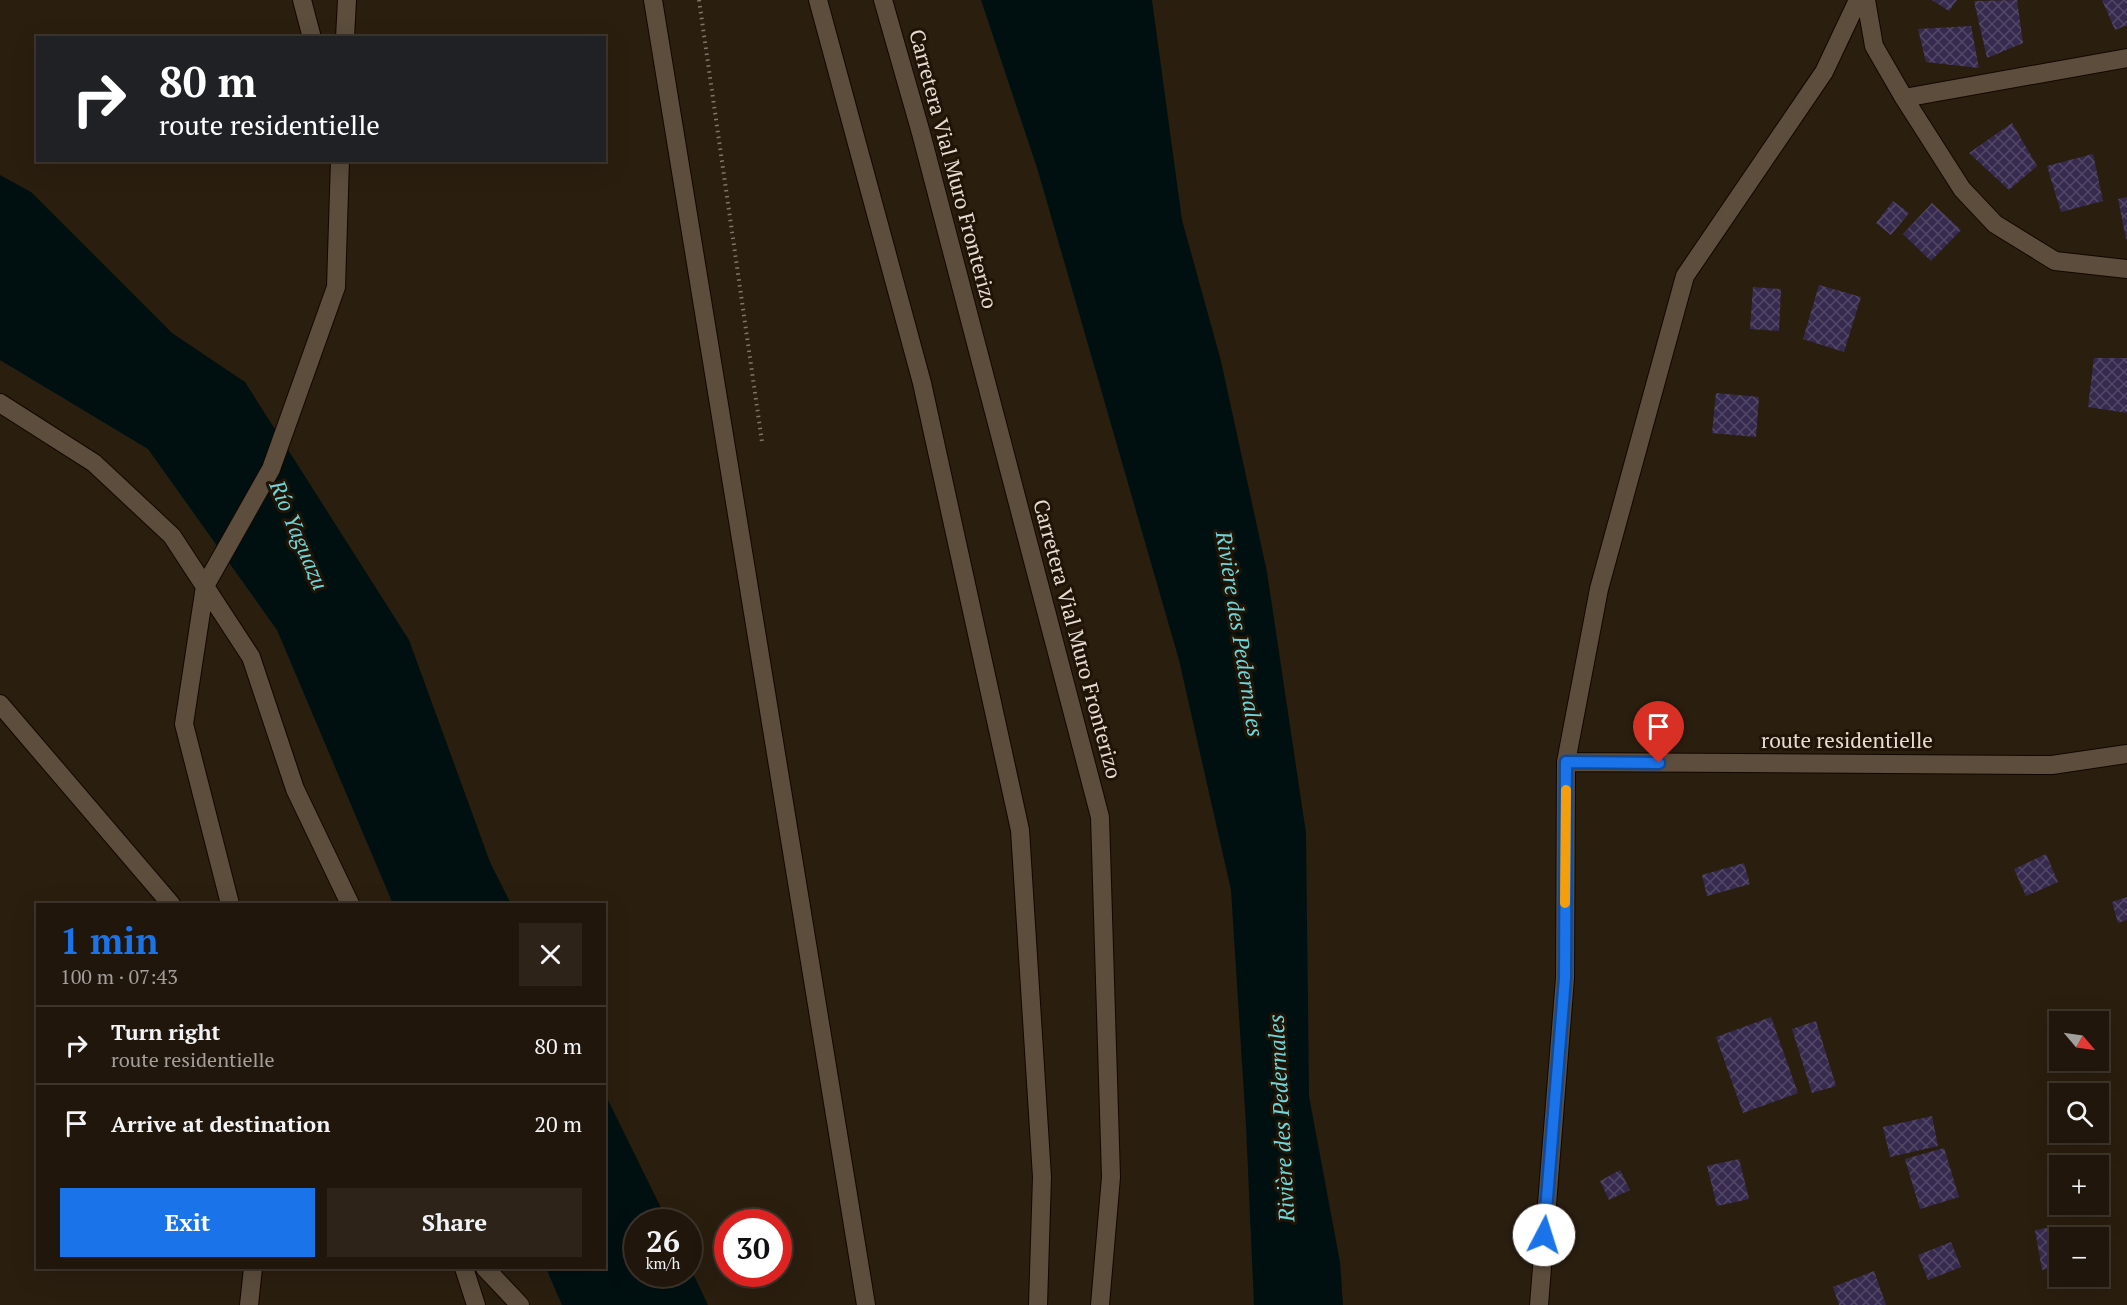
<!DOCTYPE html>
<meta charset="utf-8">
<style>
:root{--surface:#20160b;--page:#2d2319;--text:#f1f3f6;--muted:#a29f9d;--line:#3d352c;--accent:#1a73e8}
body{margin:0;font-family:"PT Serif",serif;background:var(--page);color:var(--text);height:100vh;display:flex;flex-direction:column;font-size:22px;white-space:nowrap}
*{box-sizing:border-box;margin:0}
p{font-size:20px;color:var(--muted)}
.icon{flex:none;width:33px;height:33px;fill:none;stroke:currentColor;stroke-width:2;stroke-linecap:round;stroke-linejoin:round}
.map{position:relative;flex:1;overflow:hidden}
.side{position:absolute;left:36px;top:903px;width:570px;height:366px;display:flex;flex-direction:column;background:var(--surface);border-radius:0px;box-shadow:0 6px 24px #0002,0 0 0 2px var(--line)}
.side>*{flex:none}
.top-card{position:absolute;left:36px;top:36px;width:570px;height:126px;border-radius:0px;box-shadow:0 6px 24px #0002,0 0 0 2px var(--line);background:#202124;color:#fff;overflow:hidden}
.needle{width:39px;rotate:119deg}
.buttons{position:absolute;left:2049px;top:1011px;display:grid;gap:12px}
.buttons a{display:grid;place-items:center;width:60px;height:60px;border-radius:0px;background:var(--surface);box-shadow:0 6px 24px #0002,0 0 0 2px var(--line);font-size:30px}
.speed{position:absolute;left:624px;top:1209px;display:flex;gap:12px;font-size:30px;font-weight:700;text-align:center}
.speed>*{display:grid;place-content:center;width:78px;height:78px;border-radius:50%;background:var(--surface);box-shadow:0 6px 24px #0002,0 0 0 2px var(--line);line-height:1}
.speed small{font-size:15px;font-weight:400}
.speed .limit{border:9px solid #d22;background:#fff;color:#111}
.pin{position:absolute;display:grid;place-items:center;width:51px;height:51px;color:#fff;margin:-62px -26px;border-radius:50% 50% 50% 0;rotate:-45deg;box-shadow:0 0 6px #0007}
.pin .icon{rotate:45deg}
.me{position:absolute;width:66px;margin:-33px;rotate:5deg;stroke-linejoin:round;filter:drop-shadow(0 0 4px #0008)}
.turn{display:flex;align-items:center;gap:21px;height:126px;padding:0 24px;font-size:27px}
.turn .icon{width:78px;height:78px;stroke-width:2.5}
.turn b{display:block;font-size:42px;line-height:51px}
.round{display:grid;place-items:center;flex:none;width:63px;height:63px;border-radius:0px;background:var(--page)}
.head{display:flex;align-items:center;justify-content:space-between;height:102px;padding:0 24px}
h1{font-size:36px;font-weight:600;line-height:45px;color:var(--accent)}
.action{display:flex;gap:12px;margin-top:auto;padding:12px 24px}
.action a{flex:1;height:69px;border-radius:0px;background:var(--accent);color:#fff;font-size:24px;font-weight:600;line-height:69px;text-align:center}
.action a+a{background:var(--page);color:var(--text)}
ul{padding:0;list-style:none}
li{display:flex;align-items:center;gap:18px;height:78px;padding:0 24px;border-top:2px solid var(--line)}
li div{flex:1}
li b{display:block;font-size:22px}
li em{font-style:normal}
.map>svg:first-child{display:block}
.water{fill:#001011}
.building{fill:url(#building-cross-hatch)}
.lines{fill:none;stroke-linecap:round;stroke-linejoin:round}
.minor-casing{stroke:#120700;stroke-width:20}
.tertiary-casing{stroke:#120700;stroke-width:20}
.path{stroke:#81766a;stroke-width:4;stroke-dasharray:1.5 4.5;stroke-linecap:butt}
.minor{stroke:#5c4d3d;stroke-width:18}
.tertiary{stroke:#5c4d3d;stroke-width:18}
.route-casing{stroke:#114b97;stroke-width:15}
.route{stroke:#1a73e8;stroke-width:10}
.slow{stroke:#f59e0b;stroke-width:10}
.labels{text-anchor:middle;stroke-width:6;stroke-linejoin:round;paint-order:stroke}
.street-label{font-size:21px;fill:#e5dcd3;stroke:#201406}
.water-label{font-size:22px;font-style:italic;fill:#6fd5da;stroke:#201406}
</style>
<div class="map">
<svg width="2127" height="1305" viewBox="0 0 2127 1305">
<defs>
<pattern id="building-cross-hatch" width="8" height="8" patternUnits="userSpaceOnUse" patternTransform="scale(1.5)"><rect width="8" height="8" fill="#372a4f"/><path d="M0 0l8 8M0 8l8-8" fill="none" stroke="#544867"/></pattern>
</defs>
<rect width="100%" height="100%" fill="#2a1e0f"/>
<path class="water" d="M981,0h171l30,220 39,141 46,211 39,261 3,263 31,166 3,43h-89l-8,-179 -15,-236 -52,-230 -141,-489z
M0,175l31,17 141,141 73,49 164,258 81,222 21,42h-118l-116,-274 -129,-181 -148,-89z
M605,1094l63,128h-30v52h50l1,-9 19,40h-146l-16,-37h58z"/>
<path class="building" d="M1932,0h25l-8,11z
M2017,0l6,43 -36,15 -13,-57z
M2102,0h25v25l-12,5z
M1971,26l8,42 -53,-6 -8,-33z
M2012,123l25,43 -28,24 -40,-37z
M2093,154l10,47 -42,11 -14,-46z
M2127,197v42h-1l-8,-40z
M1893,201l16,12 -18,22 -15,-12z
M1932,203l29,27 -30,31 -28,-27z
M1819,285l42,12 -17,55 -41,-13z
M1753,287l28,2 -2,42 -29,-2z
M2094,358h33v55l-39,-6z
M1716,393l43,4 -3,40 -44,-4z
M2046,854l12,28 -32,14 -12,-27z
M1744,863l6,21 -43,12 -5,-21z
M2127,897v23l-9,3 -6,-21z
M1771,1017l27,76 -55,20 -27,-76z
M1816,1021l20,65 -24,7 -20,-64z
M1932,1116l6,30 -48,11 -7,-30z
M1944,1148l15,49 -39,12 -15,-50z
M1739,1159l10,40 -32,7 -10,-40z
M1620,1170l10,20 -21,10 -9,-19z
M2066,1225l2,13h-8v28l-18,4 -7,-40z
M1951,1242l10,25 -33,13 -10,-25z
M1874,1271l12,34h-47l-6,-18z"/>
<g class="lines">
<defs>
<path id="minor" d="M302,0l10,38
M653,0l213,1305
M1866,0l8,46 30,52 58,91 33,35 60,37 72,8
M345,38l2,-38
M1904,98l223,-40
M0,403l94,60 78,73 79,121 44,132 55,115
M0,704l171,200
M1566,762l486,3 75,-11
M230,904l-46,-180 21,-138 66,-117 65,-182 4,-127
M464,1268l12,37
M485,1268l35,37
M249,1305l4,-37
M1539,1305l26,-327 1,-216 33,-173 86,-313 139,-204 34,-72"/>
<path id="tertiary" d="M818,0l104,383 98,447 22,347 -4,128
M883,0l38,133 179,684 11,360 -11,128"/>
</defs>
<use href="#minor" class="minor-casing"/>
<use href="#tertiary" class="tertiary-casing"/>
<path class="path" d="M699,0l63,442"/>
<use href="#minor" class="minor"/>
<use href="#tertiary" class="tertiary"/>
</g>
<g class="lines">
<defs>
<path id="route" d="M1544,1235l21,-257 1,-216 93,1"/>
</defs>
<use href="#route" class="route-casing"/>
<use href="#route" class="route"/>
<path class="slow" d="M1565,903l1,-113"/>
</g>
<g class="labels">
<g class="street-label">
<text transform="translate(953 169) rotate(75)" y="7">Carretera Vial Muro Fronterizo</text>
<text transform="translate(1077 639) rotate(75)" y="7">Carretera Vial Muro Fronterizo</text>
<text x="1847" y="748">route residentielle</text>
</g>
<g class="water-label">
<text transform="translate(299 535) rotate(67)" y="8">Río Yaguazu</text>
<text transform="translate(1240 634) rotate(81)" y="8">Rivière des Pedernales</text>
<text transform="translate(1281 1118) rotate(-93)" y="8">Rivière des Pedernales</text>
</g>
</g>
</svg>
<div class="buttons">
<a><svg class="needle" viewBox="-14 -14 28 28"><path d="M0-13l5 13h-10z" fill="#e53935"/><path d="M0 13l5-13h-10z" fill="#a29f9d"/></svg></a>
<a><svg class="icon" aria-label="search" viewBox="0 0 24 24"><circle cx="10" cy="10" r="6"/><path d="M15 15l6 6"/></svg></a>
<a>+</a>
<a>−</a>
</div>
<div class="speed"><div>26<small>km/h</small></div><div class="limit">30</div></div>
<div class="pin" style="left:1659px;top:763px;background:#d93025"><svg class="icon" aria-label="arrive" viewBox="0 0 24 24"><path d="M6 21V4h12l-3 4 3 4H6"/></svg></div>
<svg class="me" style="left:1544px;top:1235px" viewBox="-20 -20 40 40"><circle r="19" fill="#fff"/><path d="M0-13L10 11 0 6-10 11z" fill="#1a73e8"/></svg>
<div class="top-card">
<div class="turn"><svg class="icon" aria-label="right" viewBox="0 0 24 24"><path d="M7 20v-9h11M14 6l5 5-5 5"/></svg><div><b>80 m</b>route residentielle</div></div>
</div>
<section class="side">
<div class="head"><div><h1>1 min</h1><p>100 m · 07:43</p></div><a class="round"><svg class="icon" aria-label="close" viewBox="0 0 24 24"><path d="M6 6l12 12M18 6L6 18"/></svg></a></div>
<ul>
<li><svg class="icon" aria-label="right" viewBox="0 0 24 24"><path d="M7 20v-9h11M14 6l5 5-5 5"/></svg><div><b>Turn right</b><p>route residentielle</p></div><em>80 m</em></li>
<li><svg class="icon" aria-label="arrive" viewBox="0 0 24 24"><path d="M6 21V4h12l-3 4 3 4H6"/></svg><div><b>Arrive at destination</b></div><em>20 m</em></li>
</ul>
<div class="action"><a>Exit</a><a>Share</a></div>
</section>
</div>
